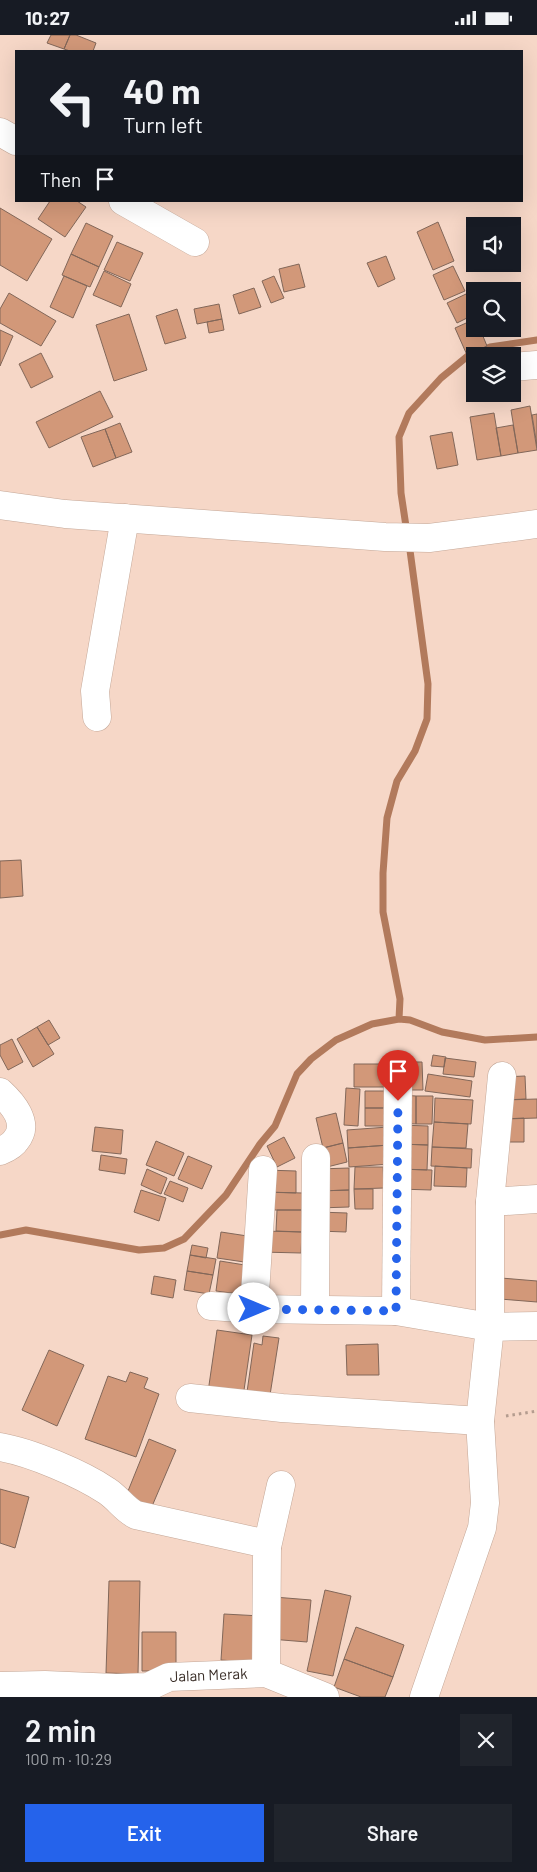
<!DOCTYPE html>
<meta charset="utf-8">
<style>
:root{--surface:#171b24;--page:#20242c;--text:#f1f3f6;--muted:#9ea1a6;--accent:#2563eb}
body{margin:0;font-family:Barlow,sans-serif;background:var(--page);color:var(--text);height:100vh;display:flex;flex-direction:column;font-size:19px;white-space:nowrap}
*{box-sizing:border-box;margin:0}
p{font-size:16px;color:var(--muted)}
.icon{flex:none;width:28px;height:28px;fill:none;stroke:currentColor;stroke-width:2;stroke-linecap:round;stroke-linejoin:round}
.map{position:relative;height:1662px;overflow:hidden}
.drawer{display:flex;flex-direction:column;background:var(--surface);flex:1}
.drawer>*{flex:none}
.hud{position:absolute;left:15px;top:15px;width:508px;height:152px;border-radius:0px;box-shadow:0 5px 20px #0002;background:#171b24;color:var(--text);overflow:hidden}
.controls{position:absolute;left:466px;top:182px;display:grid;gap:10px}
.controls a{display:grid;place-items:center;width:55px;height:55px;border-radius:0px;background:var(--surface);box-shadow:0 5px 20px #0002;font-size:25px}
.pin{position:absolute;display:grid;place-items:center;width:42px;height:42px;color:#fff;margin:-51px -21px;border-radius:50% 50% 50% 0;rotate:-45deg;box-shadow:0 0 5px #0007}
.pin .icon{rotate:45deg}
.me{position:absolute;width:55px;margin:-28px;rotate:90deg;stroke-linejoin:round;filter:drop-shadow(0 0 4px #0008)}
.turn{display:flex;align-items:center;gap:18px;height:105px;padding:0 25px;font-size:22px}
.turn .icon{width:65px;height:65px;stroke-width:2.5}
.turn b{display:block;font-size:35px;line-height:42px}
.then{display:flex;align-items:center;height:48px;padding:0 25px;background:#0003;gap:10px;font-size:19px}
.round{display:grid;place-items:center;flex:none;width:52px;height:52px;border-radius:0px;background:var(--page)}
.headline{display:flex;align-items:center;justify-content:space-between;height:85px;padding:0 25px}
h1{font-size:30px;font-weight:600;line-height:38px}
.action{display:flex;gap:10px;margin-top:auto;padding:10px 25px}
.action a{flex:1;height:58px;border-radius:0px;background:var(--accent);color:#fff;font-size:20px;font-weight:600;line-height:58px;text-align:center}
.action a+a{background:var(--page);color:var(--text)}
.status{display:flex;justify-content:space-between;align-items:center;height:35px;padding:0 25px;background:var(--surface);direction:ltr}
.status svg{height:14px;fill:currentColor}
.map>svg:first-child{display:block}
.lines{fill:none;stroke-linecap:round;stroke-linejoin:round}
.stream{stroke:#b27a5c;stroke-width:7}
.building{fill:#d29879;stroke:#826759}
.minor-casing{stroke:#c4a797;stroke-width:29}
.major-casing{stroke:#c4a797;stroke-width:29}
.path{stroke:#b49c8f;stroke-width:3;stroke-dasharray:2.5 4;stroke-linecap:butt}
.minor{stroke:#fff;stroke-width:28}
.major{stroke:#fff;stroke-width:28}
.route{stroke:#2563eb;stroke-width:9;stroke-dasharray:0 16.2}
.labels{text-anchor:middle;stroke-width:4;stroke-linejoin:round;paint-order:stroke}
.street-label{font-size:15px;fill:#382c26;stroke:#f6d7c7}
</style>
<div class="status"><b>10:27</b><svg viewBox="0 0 49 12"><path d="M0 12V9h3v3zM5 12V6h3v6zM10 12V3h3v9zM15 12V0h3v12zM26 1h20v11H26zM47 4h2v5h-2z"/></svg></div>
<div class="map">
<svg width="537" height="1662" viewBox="0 0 537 1662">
<rect width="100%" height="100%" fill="#f6d7c7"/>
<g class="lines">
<path class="stream" d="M407,498l-6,-40 -2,-56 10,-24 32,-35 28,-23 21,-8 47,-7
M399,984l1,-20 -17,-87v-39l4,-55 10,-37 18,-30 12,-32 1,-35 -19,-141
M0,1200l26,-5 113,20 25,-2 20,-9 42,-44 34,-51 15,-18 22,-52 14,-15 25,-19 36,-16 27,-5 11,1 32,12 43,8 52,-3"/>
</g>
<path class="building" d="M51,0h19l-6,14 -17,-6z
M70,0h6l20,8 -3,8h-23l-6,-2z
M50,166h27l9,6 -21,30 -27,-18z
M0,173l52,31 -25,42 -27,-16z
M438,187l16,39 -21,9 -16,-38z
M86,188l27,13 -14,31 -28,-13z
M117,207l26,11 -13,28 -26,-11z
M71,219l28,13 -9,20 -28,-12z
M386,221l9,23 -17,8 -11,-24z
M299,229l6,23 -21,5 -5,-23z
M453,231l12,25 -21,9 -11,-25z
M104,236l27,13 -10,23 -28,-12z
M64,241l23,10 -14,32 -23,-11z
M274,241l10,22 -13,5 -9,-22z
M254,253l7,19 -22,7 -6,-19z
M9,258l47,28 -15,25 -41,-23v-14z
M466,259l9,20 -18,9 -10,-20z
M219,269l3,15 -25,5 -3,-15z
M177,274l9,29 -21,6 -9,-28z
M129,279l18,56 -33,11 -18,-56z
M222,284l2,11 -15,3 -2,-11z
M475,284v10h5l7,17 -20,9 -12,-27z
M0,295l13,6 -13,30z
M41,318l12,24 -22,11 -12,-24z
M100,356l13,26 -64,31 -13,-26z
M530,371l7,44 -19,3 -7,-43z
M494,378l7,43 -24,4 -7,-43z
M537,379v32l-5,-31z
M120,388l12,29 -16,6 -11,-29z
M513,390l5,28 -17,3 -5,-28z
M105,394l11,29 -23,9 -12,-30z
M452,397l6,33 -21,4 -7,-33z
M21,825l2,36 -23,2v-37z
M49,985l11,18 -12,7 -11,-18z
M37,992l17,27 -21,13 -16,-28z
M12,1004l11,23 -15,8 -8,-15v-10z
M433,1020l13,2 -2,10 -13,-1z
M445,1023l31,4 -2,15 -31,-3z
M400,1027h22l1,28h-23z
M354,1029h36l-1,23h-35z
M428,1039l44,7 -2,16 -45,-6z
M525,1041l1,23 -22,1 -1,-23z
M346,1053l14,1 -2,37 -14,-1z
M365,1056h23v17h-23z
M399,1060l17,1v28l-18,-1z
M416,1061h17l-1,28h-16z
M435,1063l38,2 -2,24 -37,-2z
M537,1064v19l-33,1v-19z
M365,1073h23v18h-23z
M336,1078l7,30 -20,5 -7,-30z
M524,1083v24h-20v-23z
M434,1087l34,2 -2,24 -34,-1z
M400,1090l28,1v19l-29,-1z
M95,1092l28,3 -2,24 -29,-3z
M388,1092l1,18 -41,3 -1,-18z
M284,1102l11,21 -18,9 -10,-21z
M156,1106l28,12 -10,23 -28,-11z
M343,1108l4,19 -20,5 -4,-19z
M399,1109l29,1 -1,25 -29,-1z
M389,1110l1,19 -41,3 -1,-19z
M432,1112l40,2 -1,19 -40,-2z
M101,1120l26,4 -2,15 -26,-4z
M188,1121l24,10 -10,23 -24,-10z
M435,1131l32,2 -1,19 -32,-1z
M355,1132h28l1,21 -30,1z
M349,1133v22l-31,1v-22z
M147,1134l20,9 -6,16 -20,-9z
M398,1134l34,1 -1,20 -33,-1z
M265,1135l31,1v22l-32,-1z
M170,1146l18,7 -5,14 -19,-8z
M354,1154h19v20h-18z
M141,1155l25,8 -7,23 -25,-9z
M349,1155v17l-31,1v-17z
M264,1157l39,1 -1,17h-38z
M277,1175h25v22l-26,-1z
M318,1177l29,1 -1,19 -28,-1z
M262,1196l40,1 -1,21 -40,-1z
M221,1197l33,5 -3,26 -34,-5z
M192,1210l16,3 -2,10 -16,-3z
M190,1220l26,4 -3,16 -26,-4z
M220,1226l31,5 -4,29 -31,-4z
M187,1236l26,4 -4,19 -25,-4z
M154,1241l22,4 -3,18 -22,-4z
M501,1243l36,3v21l-37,-3z
M217,1295l35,5 -9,62 -35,-5z
M263,1301l16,2 -9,57 -23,-3 7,-49 8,2z
M378,1309l1,31h-32l-1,-30z
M49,1315l35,15 -27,61 -35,-16z
M130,1337l18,6 -4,10 15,6 -23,63 -51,-18 23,-63 18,6z
M149,1404l27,11 -26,61 -26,-10z
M0,1454l29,8 -14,51 -15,-5z
M109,1546h31l-2,93 -32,-1z
M325,1555l26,6 -18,80 -26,-5z
M274,1562l37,3 -4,42 -37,-3z
M224,1579l37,2 -4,47 -36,-3z
M356,1592l48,18 -11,32 -49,-18z
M142,1597h34v39h-34z
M344,1624l49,18 -8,20h-24l-27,-10z"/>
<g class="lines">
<defs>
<g id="minor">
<path d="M0,97l16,9"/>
<path d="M123,166l72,41"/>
<path d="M512,332l25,-2"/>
<path d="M0,470l65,9 320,23 44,1 108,-14"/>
<path d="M97,682l-2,-26 30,-173"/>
<path d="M0,1057c12,11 30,31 16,48 -3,5 -11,9 -16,11"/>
<path d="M490,1167l47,-3"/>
<path d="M211,1271l43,3 142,2 94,16v-125l12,-126"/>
<path d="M254,1274l9,-139"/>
<path d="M315,1274l1,-151"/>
<path d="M396,1276l2,-228"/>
<path d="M190,1363l92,10 198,13"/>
<path d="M0,1412c30,5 82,27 107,44 11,7 17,18 29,24l122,27 9,5 -1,126"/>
<path d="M267,1512l14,-62"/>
<path id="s1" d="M0,1651l45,-1 71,3 32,-1 21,-10 97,-4 59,24"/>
</g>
<path id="major" d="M424,1662l58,-169 3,-25 -5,-82 10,-94 47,-1"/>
</defs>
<use href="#minor" class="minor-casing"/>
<use href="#major" class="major-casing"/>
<path class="path" d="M506,1381l31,-5"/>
<use href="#minor" class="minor"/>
<use href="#major" class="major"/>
</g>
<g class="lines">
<path class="route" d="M254,1274l142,2 2,-210"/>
</g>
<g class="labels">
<g class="street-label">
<text dy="5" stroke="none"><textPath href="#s1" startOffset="211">Jalan Merak</textPath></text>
</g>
</g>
</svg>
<div class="controls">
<a><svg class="icon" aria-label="sound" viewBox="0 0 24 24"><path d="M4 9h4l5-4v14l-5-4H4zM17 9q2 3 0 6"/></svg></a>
<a><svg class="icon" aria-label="search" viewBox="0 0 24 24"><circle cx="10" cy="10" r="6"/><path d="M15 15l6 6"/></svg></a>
<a><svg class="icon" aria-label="layers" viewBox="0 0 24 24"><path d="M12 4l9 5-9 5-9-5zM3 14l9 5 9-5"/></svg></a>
</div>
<div class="pin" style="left:398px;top:1066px;background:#d93025"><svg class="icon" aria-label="arrive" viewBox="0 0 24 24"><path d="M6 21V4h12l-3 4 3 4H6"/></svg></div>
<svg class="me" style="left:254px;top:1274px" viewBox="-20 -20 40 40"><circle r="19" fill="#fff"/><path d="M0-13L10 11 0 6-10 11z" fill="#2563eb"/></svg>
<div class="hud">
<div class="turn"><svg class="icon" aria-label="left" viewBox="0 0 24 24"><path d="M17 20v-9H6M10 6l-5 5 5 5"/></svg><div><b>40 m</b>Turn left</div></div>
<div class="then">Then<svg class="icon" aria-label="arrive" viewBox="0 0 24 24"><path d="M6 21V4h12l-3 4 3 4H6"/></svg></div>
</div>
</div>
<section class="drawer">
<div class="headline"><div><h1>2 min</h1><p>100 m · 10:29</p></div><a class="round"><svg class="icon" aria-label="close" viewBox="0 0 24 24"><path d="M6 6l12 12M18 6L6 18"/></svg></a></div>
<div class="action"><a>Exit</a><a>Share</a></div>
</section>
